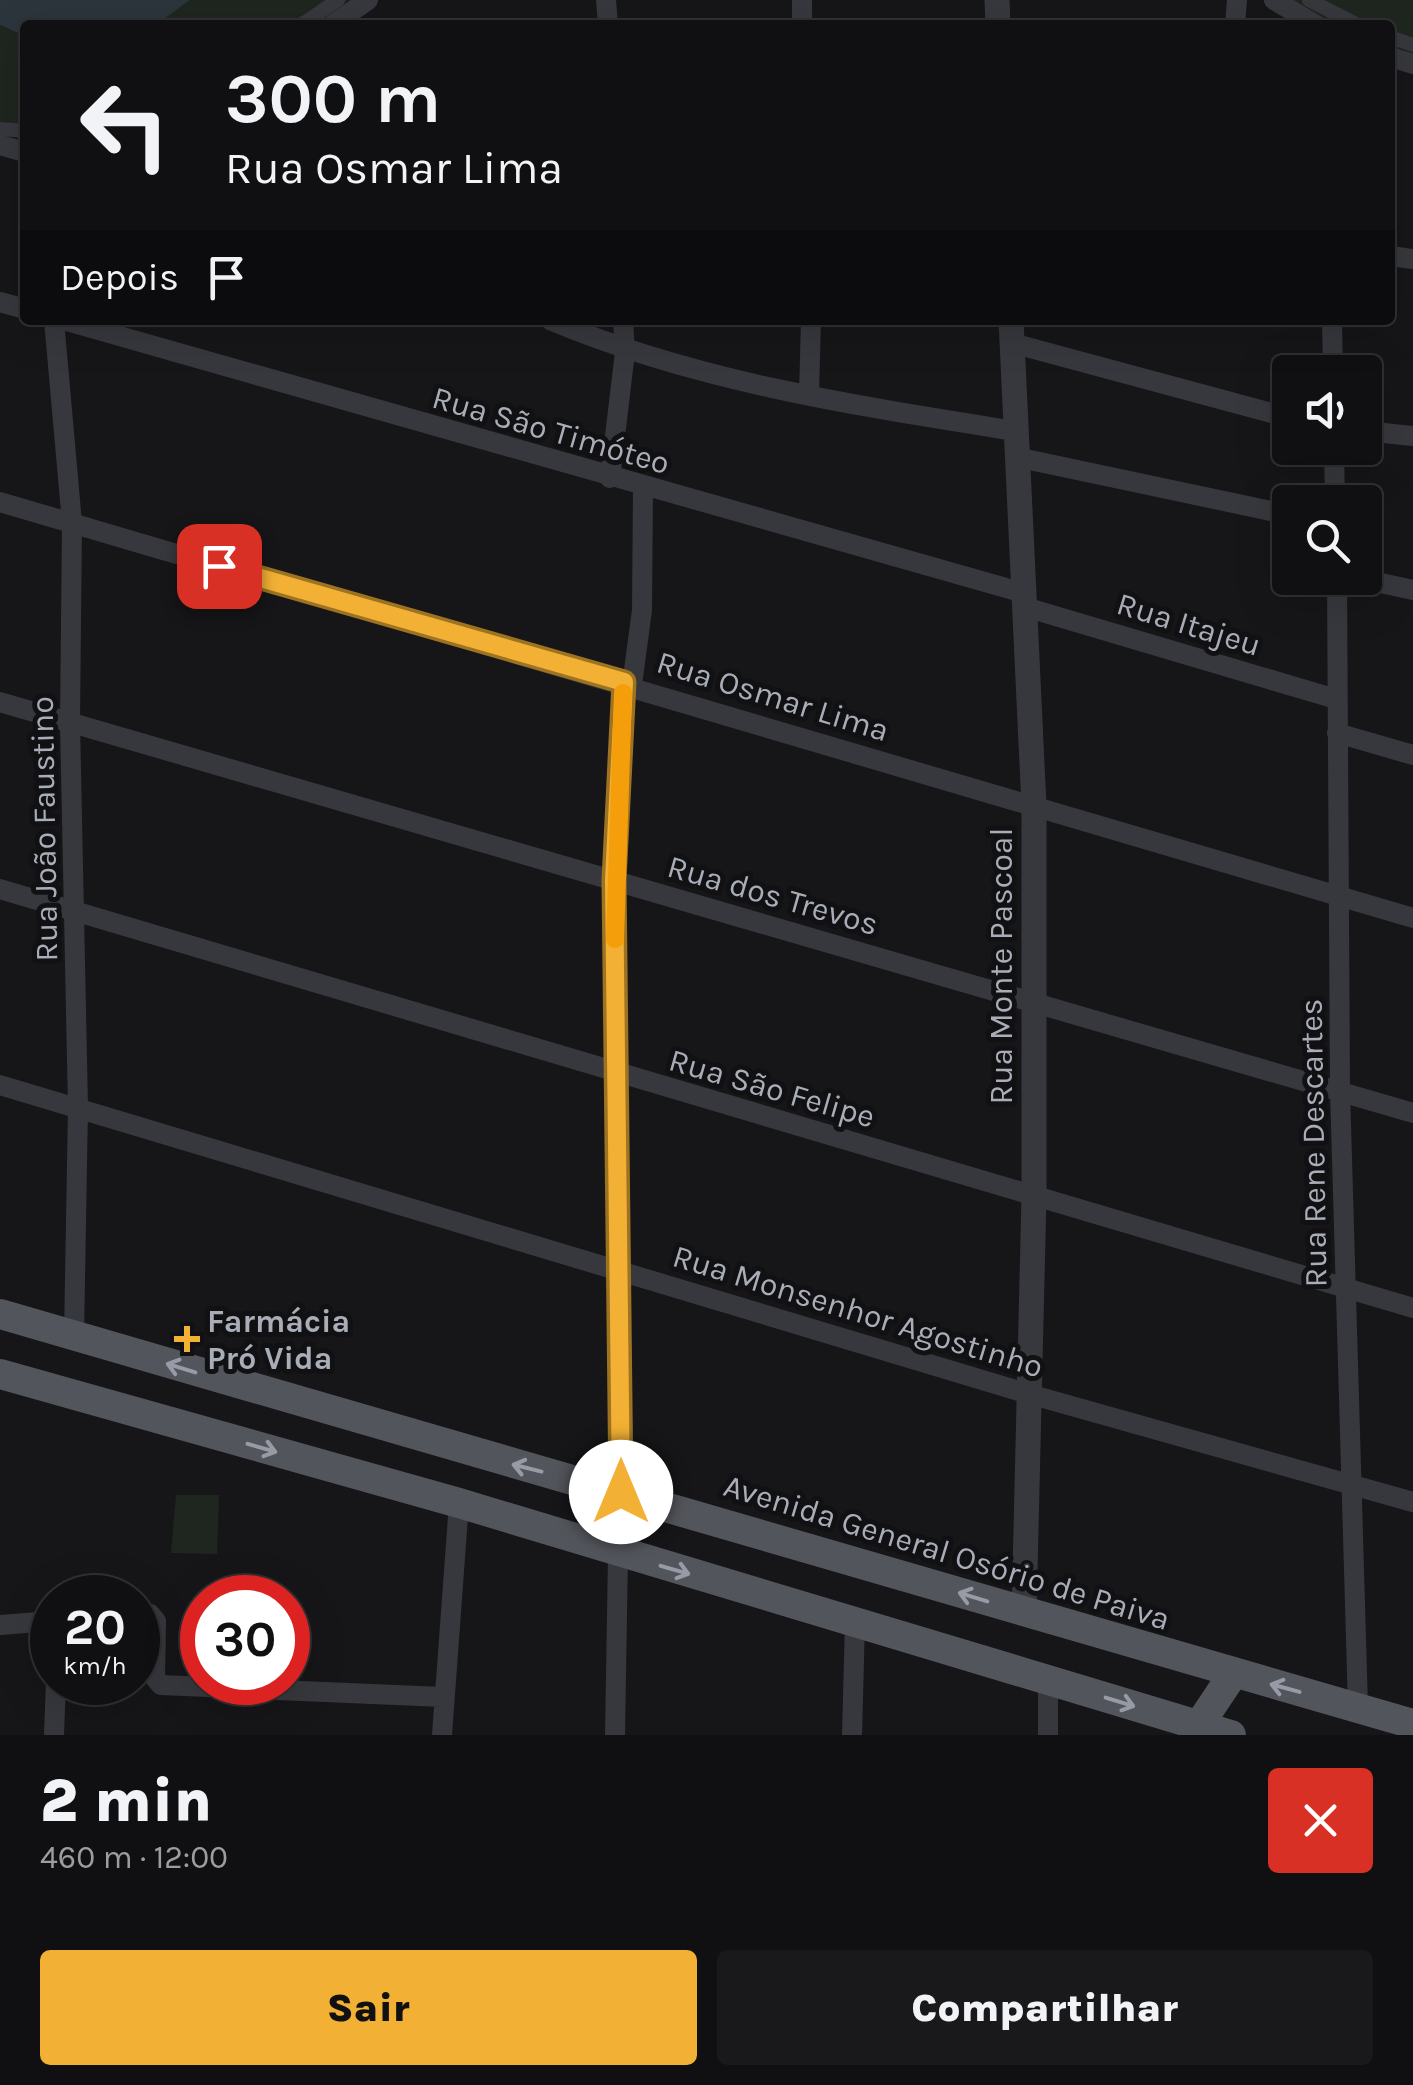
<!DOCTYPE html>
<html lang="pt">
<meta charset="utf-8">
<style>
:root{--surface:#101012;--page:#19191b;--text:#f1f3f6;--muted:#9c9d9f;--line:#303032;--accent:#f2b134}
body{margin:0;font-family:Karla,sans-serif;background:var(--page);color:var(--text);height:100vh;display:flex;flex-direction:column;font-size:38px;white-space:nowrap}
*{box-sizing:border-box;margin:0}
p{font-size:32px;color:var(--muted)}
.icon{flex:none;width:55px;height:55px;fill:none;stroke:currentColor;stroke-width:2;stroke-linecap:round;stroke-linejoin:round}
.map{position:relative;height:1735px;overflow:hidden}
.drawer{display:flex;flex-direction:column;background:var(--surface);flex:1}
.drawer>*{flex:none}
.guide{position:absolute;left:20px;top:20px;width:1375px;height:305px;border-radius:10px;box-shadow:0 10px 40px #0002,0 0 0 2px var(--line);background:#101012;color:var(--text);overflow:hidden}
.fabs{position:absolute;left:1272px;top:355px;display:grid;gap:20px}
.fabs a{display:grid;place-items:center;width:110px;height:110px;border-radius:10px;background:var(--surface);box-shadow:0 10px 40px #0002,0 0 0 2px var(--line);font-size:50px}
.speed{position:absolute;left:30px;top:1575px;display:flex;gap:20px;font-size:50px;font-weight:700;text-align:center}
.speed>*{display:grid;place-content:center;width:130px;height:130px;border-radius:50%;background:var(--surface);box-shadow:0 10px 40px #0002,0 0 0 2px var(--line);line-height:1}
.speed small{font-size:25px;font-weight:400}
.speed .limit{border:15px solid #d22;background:#fff;color:#111}
.pin{position:absolute;display:grid;place-items:center;width:85px;height:85px;color:#fff;margin:-42px;border-radius:20px;box-shadow:0 5px 15px #0006}
.me{position:absolute;width:110px;margin:-55px;rotate:0deg;stroke-linejoin:round;filter:drop-shadow(0 0 8px #0008)}
.turn{display:flex;align-items:center;gap:35px;height:210px;padding:0 40px;font-size:45px}
.turn .icon{width:130px;height:130px;stroke-width:2.5}
.turn b{display:block;font-size:70px;line-height:85px}
.then{display:flex;align-items:center;height:95px;padding:0 40px;background:#0003;gap:20px;font-size:38px}
.round{display:grid;place-items:center;flex:none;width:105px;height:105px;border-radius:10px;background:var(--page)}
.overview{display:flex;align-items:center;justify-content:space-between;height:170px;padding:0 40px}
h1{font-size:60px;font-weight:800;line-height:75px}
.button{display:flex;gap:20px;margin-top:auto;padding:20px 40px}
.button a{flex:1;height:115px;border-radius:10px;background:var(--accent);color:#111;font-size:40px;font-weight:800;line-height:115px;text-align:center}
.button a+a{background:var(--page);color:var(--text)}
.map>svg:first-child{display:block}
.green{fill:#1e261f}
.water{fill:#2c353c}
.lines{fill:none;stroke-linecap:round;stroke-linejoin:round}
.pedestrian{stroke:#37383d;stroke-width:14}
.minor{stroke:#37383d;stroke-width:20}
.tertiary{stroke:#37383d;stroke-width:25}
.primary{stroke:#53555c;stroke-width:30}
.oneway{stroke:#979ba6}
.route-casing{stroke:#9d7322;stroke-width:25}
.route{stroke:#f2b134;stroke-width:18}
.slow{stroke:#f59e0b;stroke-width:18}
.poi-dot{fill:#f2b134;stroke:#111113;stroke-width:4}
.labels{text-anchor:middle;stroke-width:10;stroke-linejoin:round;paint-order:stroke}
.street-label{font-size:32px;fill:#a8adb8;stroke:#111113}
.poi-label{font-size:32px;font-weight:bold;fill:#a8adb8;stroke:#111113;text-anchor:start}
</style>
<div class="map">
<svg width="1413" height="1735" viewBox="0 0 1413 1735">
<rect width="100%" height="100%" fill="#161618"/>
<path class="green" d="M190,0h159l-33,25h-160z
M1283,0h130v55l-23,-8v-22h-59z
M0,25l25,11v104l-25,-7z
M176,1495h43l-2,59 -46,-1z"/>
<path class="water" d="M0,0h190l-34,25h-131v11l-25,-11z"/>
<g class="lines">
<path class="pedestrian" d="M1309,0l49,25
M301,25l37,-25
M1390,37l23,8
M0,129l25,2"/>
<path class="minor" d="M606,0l2,25
M802,0v25
M1274,0l42,25
M332,25l36,-25
M1235,25l2,-25
M1390,57l23,7
M0,145l25,7
M1390,256l23,3
M0,302l25,7
M54,320l18,203 -2,199 8,385 -4,230
M63,320l961,273
M550,320c147,62 308,86 465,111
M1332,320l1,52
M1012,343l278,75
M809,395l2,-75
M1365,431l48,5
M1334,448l1,54
M1016,457l274,58
M610,478l15,-126 -2,-32
M0,502l1413,416
M1337,578l3,512 18,617
M1358,578l55,12
M1025,607l311,92
M632,685l10,-75 1,-122
M0,702l1413,411
M1337,733l76,22
M0,889l1413,419
M0,1085l1029,309 384,108
M621,1492l-7,-612 10,-198
M138,1615l12,-1 6,7 -1,57 6,7 282,12
M0,1625l52,-4
M1048,1680v55
M54,1735l2,-53
M442,1735l17,-232
M615,1735l3,-181
M852,1735l3,-114"/>
<path class="tertiary" d="M997,0l1,25
M1011,320l23,486v390l-10,417"/>
<path class="primary" d="M0,1314l1413,410
M0,1374l459,129 772,232
M1199,1725l34,-51"/>
</g>
<defs><path id="oneway-shaft" d="M-6 0H5M1.5-3L5.5 0L1.5 3" fill="none" stroke-width="1.6" stroke-linecap="round" stroke-linejoin="round" transform="scale(2.5)"/></defs>
<g class="oneway">
<use href="#oneway-shaft" transform="translate(181 1368) rotate(-163)"/>
<use href="#oneway-shaft" transform="translate(262 1448) rotate(16)"/>
<use href="#oneway-shaft" transform="translate(527 1468) rotate(-166)"/>
<use href="#oneway-shaft" transform="translate(675 1570) rotate(16)"/>
<use href="#oneway-shaft" transform="translate(973 1597) rotate(-163)"/>
<use href="#oneway-shaft" transform="translate(1285 1688) rotate(-165)"/>
<use href="#oneway-shaft" transform="translate(1120 1702) rotate(17)"/>
</g>
<g class="lines">
<defs>
<path id="route" d="M219,566l405,116 -10,198 7,612"/>
</defs>
<use href="#route" class="route-casing"/>
<use href="#route" class="route"/>
<path class="slow" d="M615,939l8,-246"/>
</g>
<path class="poi-dot" d="M182 1324h10v10h10v10h-10v10h-10v-10h-10v-10h10z"/>
<g class="labels">
<g class="street-label">
<text transform="translate(551 430) rotate(16)" y="11">Rua São Timóteo</text>
<text transform="translate(1189 624) rotate(17)" y="11">Rua Itajeu</text>
<text transform="translate(773 696) rotate(17)" y="11">Rua Osmar Lima</text>
<text transform="translate(44 829) rotate(-91)" y="11">Rua João Faustino</text>
<text transform="translate(773 895) rotate(16)" y="11">Rua dos Trevos</text>
<text transform="translate(1001 966) rotate(-90)" y="11">Rua Monte Pascoal</text>
<text transform="translate(772 1088) rotate(16)" y="11">Rua São Felipe</text>
<text transform="translate(1313 1143) rotate(-91)" y="11">Rua Rene Descartes</text>
<text transform="translate(858 1311) rotate(17)" y="11">Rua Monsenhor Agostinho</text>
<text transform="translate(947 1552) rotate(17)" y="11">Avenida General Osório de Paiva</text>
</g>
<g class="poi-label">
<text x="207" y="1332">Farmácia<tspan x="207" dy="37">Pró Vida</tspan></text>
</g>
</g>
</svg>
<div class="fabs">
<a><svg class="icon" aria-label="sound" viewBox="0 0 24 24"><path d="M4 9h4l5-4v14l-5-4H4zM17 9q2 3 0 6"/></svg></a>
<a><svg class="icon" aria-label="search" viewBox="0 0 24 24"><circle cx="10" cy="10" r="6"/><path d="M15 15l6 6"/></svg></a>
</div>
<div class="speed"><div>20<small>km/h</small></div><div class="limit">30</div></div>
<div class="pin" style="left:219px;top:566px;background:#d93025"><svg class="icon" aria-label="arrive" viewBox="0 0 24 24"><path d="M6 21V4h12l-3 4 3 4H6"/></svg></div>
<svg class="me" style="left:621px;top:1492px" viewBox="-20 -20 40 40"><circle r="19" fill="#fff"/><path d="M0-13L10 11 0 6-10 11z" fill="#f2b134"/></svg>
<div class="guide">
<div class="turn"><svg class="icon" aria-label="left" viewBox="0 0 24 24"><path d="M17 20v-9H6M10 6l-5 5 5 5"/></svg><div><b>300 m</b>Rua Osmar Lima</div></div>
<div class="then">Depois<svg class="icon" aria-label="arrive" viewBox="0 0 24 24"><path d="M6 21V4h12l-3 4 3 4H6"/></svg></div>
</div>
</div>
<section class="drawer">
<div class="overview"><div><h1>2 min</h1><p>460 m · 12:00</p></div><a class="round" style="background:#d93025;color:#fff"><svg class="icon" aria-label="close" viewBox="0 0 24 24"><path d="M6 6l12 12M18 6L6 18"/></svg></a></div>
<div class="button"><a>Sair</a><a>Compartilhar</a></div>
</section>
